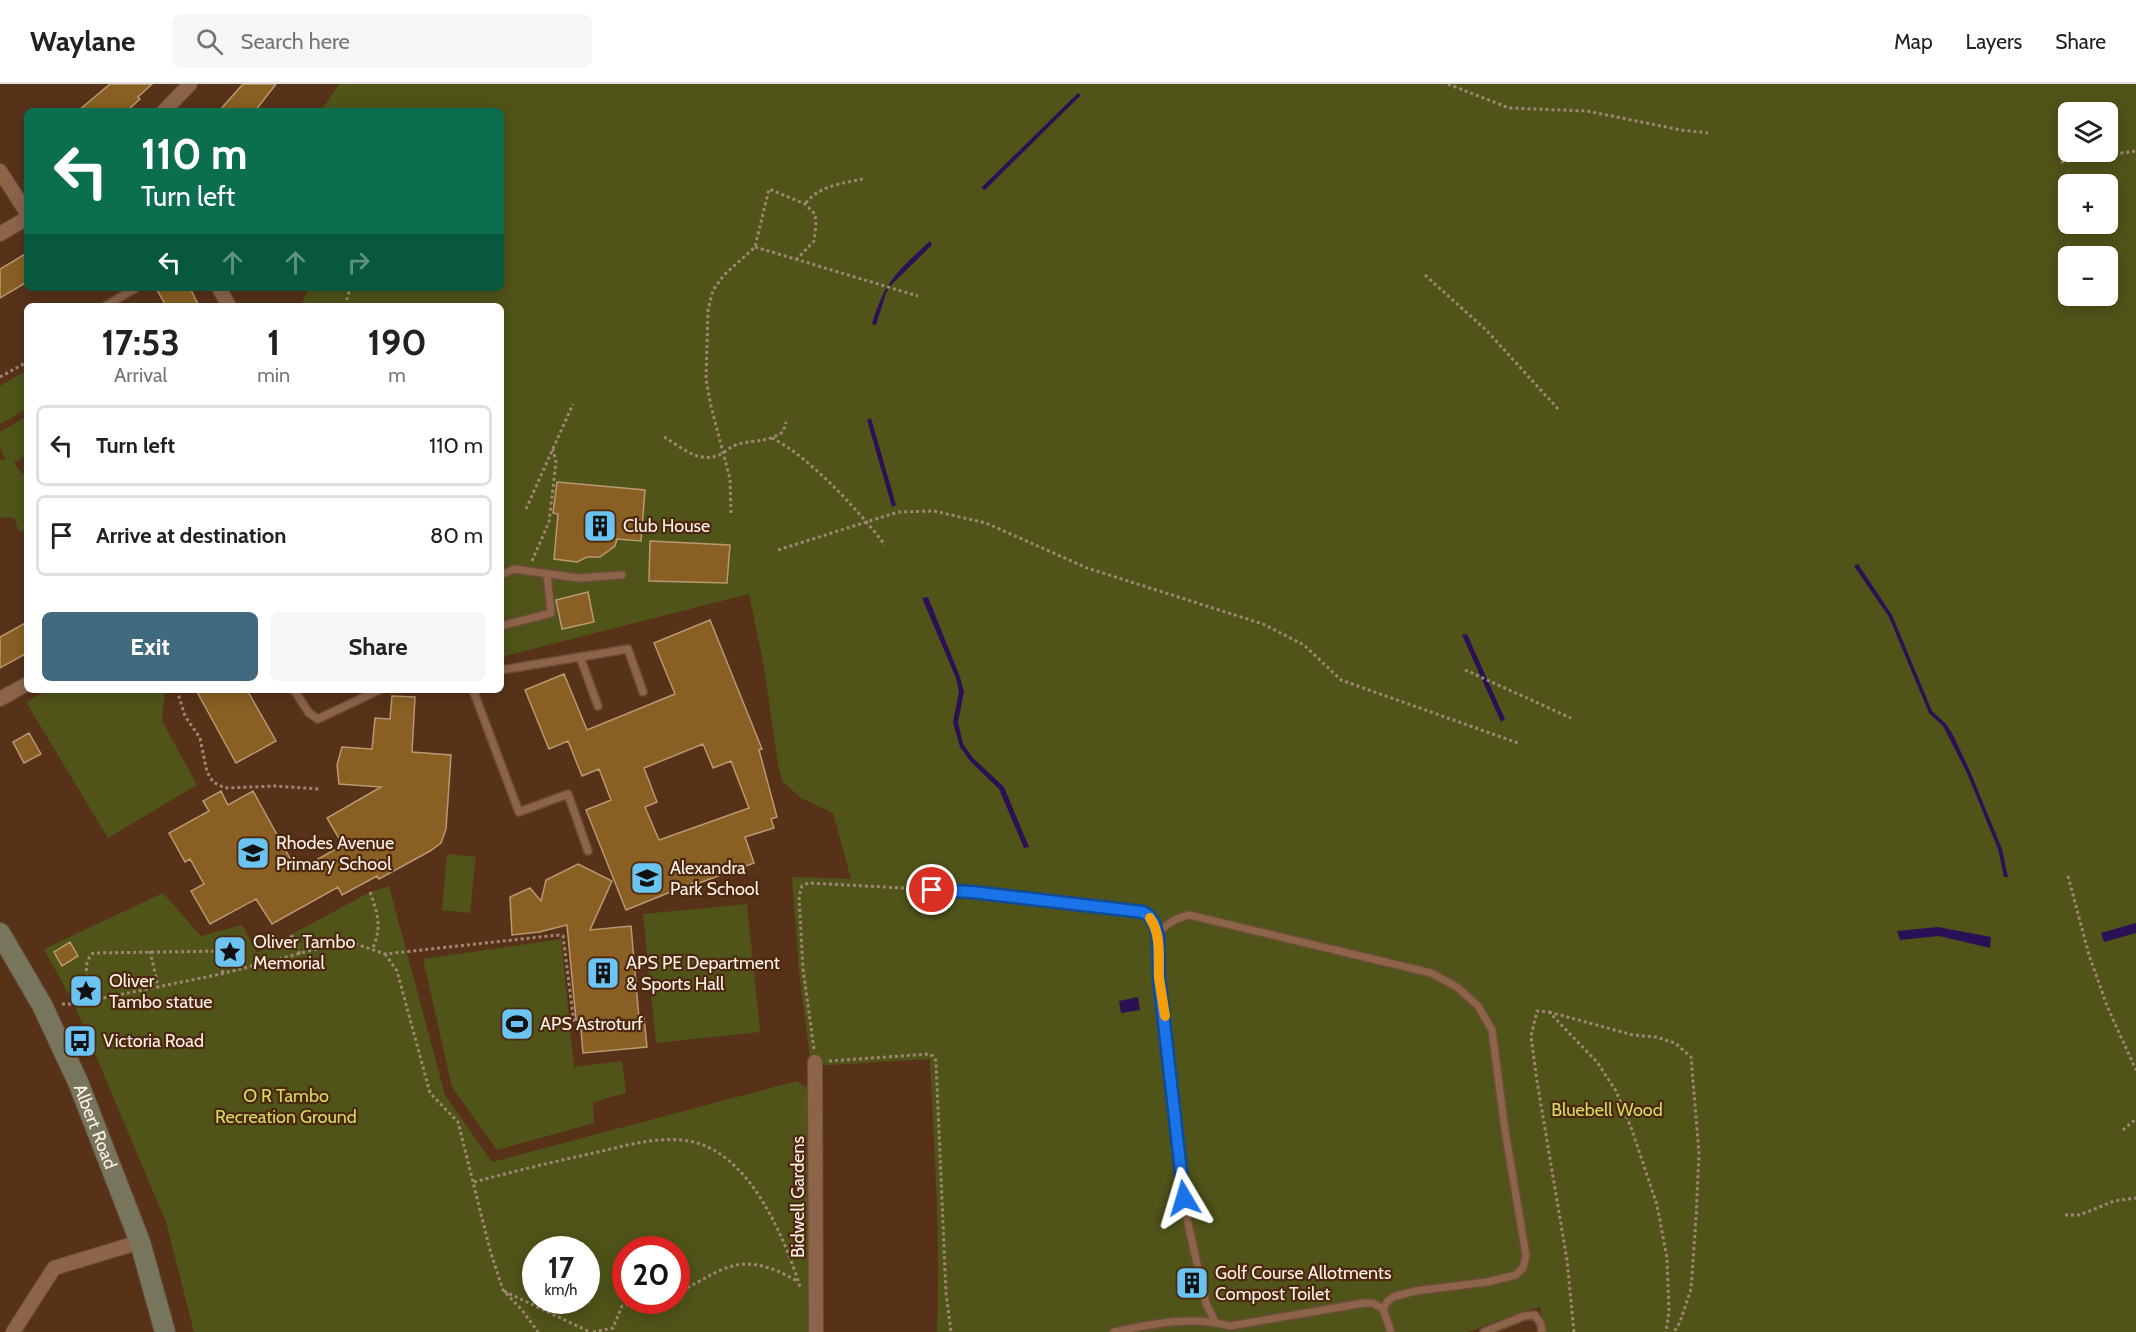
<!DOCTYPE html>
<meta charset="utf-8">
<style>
:root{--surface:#fff;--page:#f6f6f6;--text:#222;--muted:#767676;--line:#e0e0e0;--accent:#426a7f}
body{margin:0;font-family:Cabin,sans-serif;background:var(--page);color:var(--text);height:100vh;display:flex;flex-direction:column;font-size:22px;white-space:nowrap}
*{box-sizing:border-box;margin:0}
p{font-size:20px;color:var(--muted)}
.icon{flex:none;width:33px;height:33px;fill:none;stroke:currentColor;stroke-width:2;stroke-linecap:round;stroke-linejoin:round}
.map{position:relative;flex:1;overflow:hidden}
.side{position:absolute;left:24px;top:219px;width:480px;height:390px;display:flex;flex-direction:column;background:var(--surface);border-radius:9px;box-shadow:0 3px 15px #0003}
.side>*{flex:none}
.banner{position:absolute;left:24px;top:24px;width:480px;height:183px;border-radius:9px;box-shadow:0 3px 15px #0003;background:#0b6e4f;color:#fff;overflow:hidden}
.buttons{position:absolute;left:2058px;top:18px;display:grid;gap:12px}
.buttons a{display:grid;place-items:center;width:60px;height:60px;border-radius:9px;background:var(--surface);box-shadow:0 3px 15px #0003;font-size:30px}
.speed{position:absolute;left:522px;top:1152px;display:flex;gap:12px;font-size:30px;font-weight:700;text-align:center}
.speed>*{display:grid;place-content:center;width:78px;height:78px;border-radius:50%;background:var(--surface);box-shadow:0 3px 15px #0003;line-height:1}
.speed small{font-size:15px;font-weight:400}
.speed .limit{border:9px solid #d22;background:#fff;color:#111}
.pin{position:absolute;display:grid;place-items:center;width:51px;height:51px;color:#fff;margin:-26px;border:3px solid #fff;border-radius:50%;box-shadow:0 2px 6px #0007}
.me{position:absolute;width:66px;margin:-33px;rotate:353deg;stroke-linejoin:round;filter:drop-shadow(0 0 4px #0008)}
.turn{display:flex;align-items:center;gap:21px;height:126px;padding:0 18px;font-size:27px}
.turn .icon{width:78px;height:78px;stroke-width:2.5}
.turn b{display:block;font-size:42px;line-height:51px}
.lanes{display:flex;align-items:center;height:57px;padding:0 18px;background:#0003;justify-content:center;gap:30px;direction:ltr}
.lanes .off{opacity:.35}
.eta{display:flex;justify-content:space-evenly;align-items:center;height:102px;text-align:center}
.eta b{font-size:36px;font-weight:700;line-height:42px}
.cta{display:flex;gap:12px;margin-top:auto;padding:12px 18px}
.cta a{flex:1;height:69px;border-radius:9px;background:var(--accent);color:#fff;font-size:24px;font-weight:700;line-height:69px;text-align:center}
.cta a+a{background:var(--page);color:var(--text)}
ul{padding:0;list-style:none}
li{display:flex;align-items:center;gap:18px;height:81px;margin:0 12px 9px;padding:0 6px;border:3px solid var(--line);border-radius:9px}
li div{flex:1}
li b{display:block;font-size:22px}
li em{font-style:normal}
header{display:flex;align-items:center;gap:36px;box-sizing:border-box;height:84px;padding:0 30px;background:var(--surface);border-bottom:2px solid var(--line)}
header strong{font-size:28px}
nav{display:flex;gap:33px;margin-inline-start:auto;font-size:21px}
.search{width:420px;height:54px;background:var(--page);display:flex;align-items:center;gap:15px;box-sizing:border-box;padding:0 21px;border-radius:9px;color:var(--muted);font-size:22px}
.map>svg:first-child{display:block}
.green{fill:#505419;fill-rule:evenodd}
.water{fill:#2a1156}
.building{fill:#895f23;stroke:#b89972;stroke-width:1.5;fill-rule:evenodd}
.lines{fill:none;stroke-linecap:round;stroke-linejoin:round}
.service-casing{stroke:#6a4d38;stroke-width:10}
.minor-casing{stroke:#6a4d38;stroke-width:16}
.secondary-casing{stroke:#6a4d38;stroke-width:22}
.path{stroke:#a08573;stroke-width:3;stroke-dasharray:3 3;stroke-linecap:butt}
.service{stroke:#8d644a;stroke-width:7}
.minor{stroke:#8d644a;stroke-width:14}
.secondary{stroke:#77755c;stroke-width:20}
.route-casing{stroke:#114b97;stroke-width:15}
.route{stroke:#1a73e8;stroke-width:10}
.slow{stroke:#f59e0b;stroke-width:10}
.labels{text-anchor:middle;stroke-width:4.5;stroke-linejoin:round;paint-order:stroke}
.poi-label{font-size:18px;fill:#fff0e8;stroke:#4c280e;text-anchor:start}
.park-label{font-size:18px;fill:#d3dd63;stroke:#4c280e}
.street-label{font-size:18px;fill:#fff0e8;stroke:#4c280e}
</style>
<header>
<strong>Waylane</strong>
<div class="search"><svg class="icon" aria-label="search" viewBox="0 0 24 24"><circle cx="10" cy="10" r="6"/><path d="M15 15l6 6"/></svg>Search here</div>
<nav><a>Map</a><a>Layers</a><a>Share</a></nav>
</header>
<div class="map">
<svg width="2136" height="1248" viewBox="0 0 2136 1248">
<rect width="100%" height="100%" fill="#573219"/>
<path class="green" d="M339,0h1797v1248h-590l-6,-25 -16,4 -56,21h-531c4,-91 -3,-182 -7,-273l-119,7 -12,-96 -7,-93 59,2 -18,-66 -32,-15 -19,-17 -4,-16 -14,-98 -15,-73 -248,63v-351h-201l10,-18h191v-177h-180zM2068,28h40v40h-40zM2068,100h40v40h-40zM2068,172h40v40h-40z
M27,286v39l-27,15v-38z
M27,332v39l-13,8 9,11 4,-2v57l-8,3 -5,-14 -12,-1 -2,2v-59h6l-6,-12v-16z
M48,606h117l-3,31 35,64 -89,53 -82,-136z
M447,770l29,3 -6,56 -28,-3z
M389,802l56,209 47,67 305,-81 6,5 13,-1v247h-622l-28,-110 -92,-218 -30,-55 119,-56 38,43 41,-11 15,28 113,-61zM536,1166h50v50h-50zM626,1166h50v50h-50z
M747,820l13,128 -104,11 -13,-129z
M561,855l13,128 48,-6 4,32 -33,9 1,21 -97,27 -45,-63 -29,-128z"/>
<path class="water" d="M1078,9l3,2 -96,95 -4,-2z
M930,157l2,4 -40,39 -6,9 -10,32 -4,-1c13,-44 26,-53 58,-83z
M871,334l25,87 -4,2 -25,-87z
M1858,480l34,51 40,96 14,13 6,9 18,38 32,78 6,28h-4l-6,-28 -31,-76 -24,-47 -14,-13 -40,-96 -35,-51z
M928,513l32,80 4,15 -6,30 5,22 10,14 31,29 25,60 -5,1 -25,-59 -28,-27 -11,-15 -7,-25 6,-30 -3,-14 -34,-80z
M1467,550l38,85 -4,3 -39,-87z
M2136,839v10l-32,9 -3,-9z
M1938,843l53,10 -1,11 -51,-12 -39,4 -3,-9z
M1138,913l2,13 -19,3 -2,-12z"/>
<path class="building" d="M110,0h42l-14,13 2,2 -13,12h-49z
M243,0h33l-21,27h-36z
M27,169v29l-27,16v-29z
M156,204h34l9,18h-33z
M557,398l88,8 -4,51 -24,-2 -2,7 -15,11h-13l-10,5 -23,-3 4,-45 -5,-1z
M650,457l80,4 -3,38 -78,-2z
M588,508l6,30 -32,7 -6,-29z
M710,536l52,129 -3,1 18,67 -6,2 3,9 -29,9 9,26 -55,20 -1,-2 -72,29 -40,-100 25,-10 -12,-31 -17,7 -14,-35 -19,8 -24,-59 39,-16 23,56 88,-36 -21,-51zM703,660l10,24 18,-7 18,47 -90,32 -14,-33 12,-5 -13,-34z
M27,538v31l-27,15v-31z
M196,606h51l29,51 -40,22z
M392,612l23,1 -3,55 39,3 -5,74 -5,14 -11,8 -51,28 -2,-3 -35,19 -4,-8 -66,37 -16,-25 -46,25 -19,-33 13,-7 -14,-25 -5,3 -16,-29 40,-22 -6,-10 18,-10 7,14 25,-14 44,80 46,-26 -16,-27 54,-31 -42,-3 -2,-19 5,-18 30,2 3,-31 15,1z
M29,649l12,21 -17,9 -11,-21z
M578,780l34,17 -22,49 41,-4 8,92 5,-1 3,30 -64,6 -3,-34 -4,1 -9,-95 -28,7 -27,3 -2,-38 20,-9 11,13 5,-21z
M70,858l8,14 -16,10 -8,-14z"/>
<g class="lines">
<defs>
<path id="service" d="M105,222l31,-18
M501,491l13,-6 64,9 44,-3
M501,542l50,-13 -4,-39
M580,573l18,49
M501,586l127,-21 15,43
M294,606l15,23 9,6 61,-29
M473,606l46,122 49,-18 20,57
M932,806l40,2 171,20 6,4 5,7 4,13 1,42 28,241 19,84 9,19
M1158,852c8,-13 16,-17 31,-21l242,58 26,14 21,19 14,24 13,100 21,125 -3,13 -7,7 -29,7 -72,9 -22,6 -6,5 -4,7
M1114,1248c39,-8 77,-17 116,-6l134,-23h9l10,6 8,23
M1484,1248l40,-16 11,-1 6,9 1,8"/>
<path id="minor" d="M164,27l26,-27
M0,87l27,42
M0,150l27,-16
M219,204l10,18
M0,615l27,-15
M815,978l1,270
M13,1248l41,-64 86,-26"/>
<g id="secondary">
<path id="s1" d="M0,849l42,72 36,77 62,160 25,90"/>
</g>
</defs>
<use href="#service" class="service-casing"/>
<use href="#minor" class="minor-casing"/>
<use href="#secondary" class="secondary-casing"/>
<path class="path" d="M1448,0l61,24 78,3 94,19 27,3
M2061,78l75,-11
M806,119c12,-17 38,-20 57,-24
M755,163l163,49
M1425,191l61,55 73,80
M345,222l5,-18
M0,293l27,-15
M664,353c17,10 35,27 55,18 7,-3 13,-10 20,-11 19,-5 26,-1 44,-12l3,-10
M772,354c39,20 86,72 113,107
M526,425l47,-105
M731,429l-1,-34 -19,-73 -5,-26 2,-70 5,-20 11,-15 31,-28 14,-58 36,15 10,10 1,10 -2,17 -17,18
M778,466l120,-38 36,-1 52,12 101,45 176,56 41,21 37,35 177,63
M532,477l17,-39 7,-60 -3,-13
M1465,586l106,48
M177,606l8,26 15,22 7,34 6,10 12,6 50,-2 45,3
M2068,792l21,79 18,51 29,64
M370,808c8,23 12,33 3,56
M291,851l9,19
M150,867l8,35
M385,870l12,17 33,122 28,29 32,128 13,40 19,20 16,22
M97,915c-8,-14 -17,-34 -4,-46l133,-2 3,6 -7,16
M62,920h12l147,-30 115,-30h20l29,10 173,-19 5,1 11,87
M1549,928l84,23 23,2 19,6 16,14 8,96 -3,66 -5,70 -11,33 -6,10
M814,965l-11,-80 -4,-73 3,-10 6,-3 114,6
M829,977l100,-7 4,2 3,5 10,232 5,39
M2123,1046l13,-11
M474,1098c41,-11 83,-21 124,-30 30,-7 60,-16 91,-11 59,10 95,94 111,146
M2065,1131h15l34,-14 22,-3
M504,1207l86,41
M676,1208c19,-6 34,-19 53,-25 23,-8 48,2 68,14
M593,1248l20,-4 9,-22 21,-6
M1574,1248l-7,-72 -30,-179 -6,-45 6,-25 12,1 48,50 19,29 16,39 25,75 10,53 2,54 -3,20"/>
<use href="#service" class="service"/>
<use href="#minor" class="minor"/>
<use href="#secondary" class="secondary"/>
</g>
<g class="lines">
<defs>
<path id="route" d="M932,806l40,2 171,20 6,4 5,7 4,13 1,42 25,220"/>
</defs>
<use href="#route" class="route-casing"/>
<use href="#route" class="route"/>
<path class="slow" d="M1150,834c12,18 8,40 9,60 2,13 4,26 6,38"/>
</g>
<defs>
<symbol id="building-square" viewBox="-11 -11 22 22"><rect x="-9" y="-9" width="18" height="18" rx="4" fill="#6ac3f1" stroke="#4c280e"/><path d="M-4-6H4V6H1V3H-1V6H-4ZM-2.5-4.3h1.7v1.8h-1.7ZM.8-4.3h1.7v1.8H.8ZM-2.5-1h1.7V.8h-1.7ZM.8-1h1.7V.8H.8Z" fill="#111"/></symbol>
<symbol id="school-square" viewBox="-11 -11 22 22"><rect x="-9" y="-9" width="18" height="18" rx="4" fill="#6ac3f1" stroke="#4c280e"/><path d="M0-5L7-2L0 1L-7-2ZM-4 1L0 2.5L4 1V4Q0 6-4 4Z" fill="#111"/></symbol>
<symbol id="sight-square" viewBox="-11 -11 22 22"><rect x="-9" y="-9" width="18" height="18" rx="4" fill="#6ac3f1" stroke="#4c280e"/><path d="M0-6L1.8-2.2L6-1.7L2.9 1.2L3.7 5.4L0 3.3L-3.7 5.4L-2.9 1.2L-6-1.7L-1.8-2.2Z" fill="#111"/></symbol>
<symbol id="stadium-square" viewBox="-11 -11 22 22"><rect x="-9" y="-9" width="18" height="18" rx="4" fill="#6ac3f1" stroke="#4c280e"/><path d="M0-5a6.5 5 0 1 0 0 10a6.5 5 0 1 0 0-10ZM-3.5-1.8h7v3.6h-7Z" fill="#111"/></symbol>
<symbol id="bus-square" viewBox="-11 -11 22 22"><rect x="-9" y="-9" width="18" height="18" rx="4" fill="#6ac3f1" stroke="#4c280e"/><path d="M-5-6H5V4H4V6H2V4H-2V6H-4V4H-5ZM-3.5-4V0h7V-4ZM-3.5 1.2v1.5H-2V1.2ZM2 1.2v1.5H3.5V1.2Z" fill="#111"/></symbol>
</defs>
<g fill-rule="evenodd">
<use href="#building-square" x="581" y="423" width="38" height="38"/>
<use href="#school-square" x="234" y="750" width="38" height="38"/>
<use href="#school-square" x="628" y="775" width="38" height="38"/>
<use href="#sight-square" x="211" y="849" width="38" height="38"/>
<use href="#building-square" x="584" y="870" width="38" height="38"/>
<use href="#sight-square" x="67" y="888" width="38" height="38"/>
<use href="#stadium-square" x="498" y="921" width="38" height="38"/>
<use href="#bus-square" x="61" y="938" width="38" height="38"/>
<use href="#building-square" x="1173" y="1180" width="38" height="38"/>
</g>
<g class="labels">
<g class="poi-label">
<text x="623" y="448">Club House</text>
<text x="276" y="765">Rhodes Avenue<tspan x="276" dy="21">Primary School</tspan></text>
<text x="670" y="790">Alexandra<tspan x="670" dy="21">Park School</tspan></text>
<text x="253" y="864">Oliver Tambo<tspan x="253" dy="21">Memorial</tspan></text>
<text x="626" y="885">APS PE Department<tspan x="626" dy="21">&amp; Sports Hall</tspan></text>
<text x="109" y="903">Oliver<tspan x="109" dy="21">Tambo statue</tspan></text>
<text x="540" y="946">APS Astroturf</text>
<text x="103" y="963">Victoria Road</text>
<text x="1215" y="1195">Golf Course Allotments<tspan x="1215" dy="21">Compost Toilet</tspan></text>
</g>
<g class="park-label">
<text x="286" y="1018">O R Tambo<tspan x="286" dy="21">Recreation Ground</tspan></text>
<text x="1607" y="1032">Bluebell Wood</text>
</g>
<g class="street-label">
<text dy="6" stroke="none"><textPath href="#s1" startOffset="216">Albert Road</textPath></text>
<text transform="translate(798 1113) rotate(-90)" y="6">Bidwell Gardens</text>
</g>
</g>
</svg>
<div class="buttons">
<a><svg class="icon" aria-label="layers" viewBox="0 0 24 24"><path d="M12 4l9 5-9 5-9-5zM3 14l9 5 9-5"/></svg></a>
<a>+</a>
<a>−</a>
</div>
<div class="speed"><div>17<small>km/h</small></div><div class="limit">20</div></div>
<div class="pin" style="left:932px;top:806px;background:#d93025"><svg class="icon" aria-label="arrive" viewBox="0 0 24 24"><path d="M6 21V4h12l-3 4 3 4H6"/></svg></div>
<svg class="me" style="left:1184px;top:1114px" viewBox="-20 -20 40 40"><path d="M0-17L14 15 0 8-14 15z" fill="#1a73e8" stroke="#fff" stroke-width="4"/></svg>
<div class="banner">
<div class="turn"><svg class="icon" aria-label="left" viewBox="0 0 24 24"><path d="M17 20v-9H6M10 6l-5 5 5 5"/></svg><div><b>110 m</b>Turn left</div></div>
<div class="lanes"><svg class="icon" aria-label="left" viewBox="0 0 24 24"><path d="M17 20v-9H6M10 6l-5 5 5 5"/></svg><svg class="icon off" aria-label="ahead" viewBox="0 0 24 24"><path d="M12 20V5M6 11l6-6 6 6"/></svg><svg class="icon off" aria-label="ahead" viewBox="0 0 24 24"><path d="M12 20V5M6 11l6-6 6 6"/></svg><svg class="icon off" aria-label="right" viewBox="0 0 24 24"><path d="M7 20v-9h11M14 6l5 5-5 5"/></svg></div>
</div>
<section class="side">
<div class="eta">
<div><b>17:53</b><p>Arrival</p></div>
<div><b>1</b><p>min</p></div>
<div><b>190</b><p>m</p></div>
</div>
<ul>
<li><svg class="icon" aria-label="left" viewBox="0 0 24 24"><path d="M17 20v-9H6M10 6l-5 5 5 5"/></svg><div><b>Turn left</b></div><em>110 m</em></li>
<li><svg class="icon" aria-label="arrive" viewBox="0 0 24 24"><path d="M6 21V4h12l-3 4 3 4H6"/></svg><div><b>Arrive at destination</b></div><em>80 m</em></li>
</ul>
<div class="cta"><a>Exit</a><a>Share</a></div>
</section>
</div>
